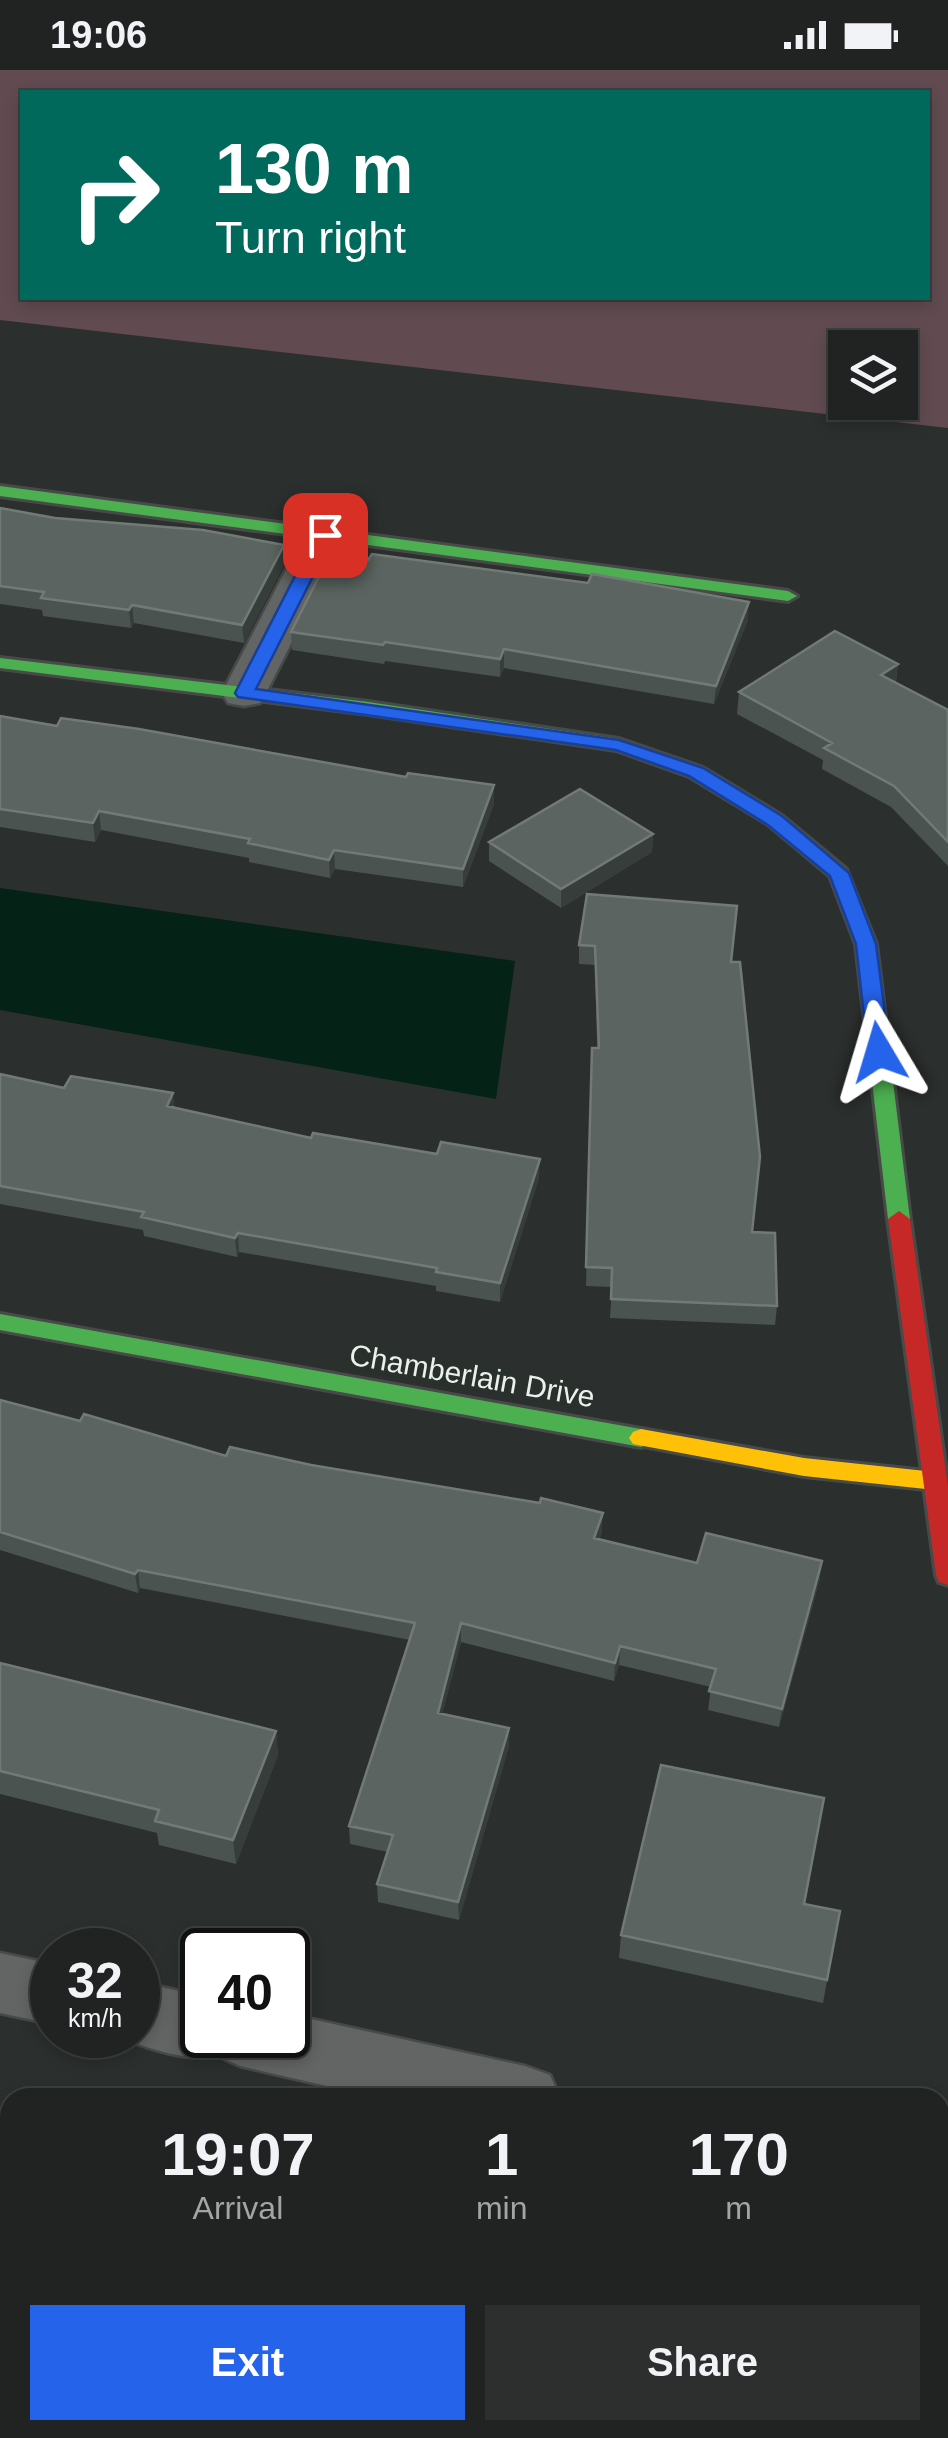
<!DOCTYPE html>
<style>
:root{--surface:#202322;--page:#2d2f2f;--text:#f1f3f6;--muted:#a2a4a5;--line:#3d4040;--accent:#2563eb}
body{margin:0;font-family:Arial,sans-serif;background:var(--page);color:var(--text);height:100vh;display:flex;flex-direction:column;font-size:38px;white-space:nowrap}
*{box-sizing:border-box;margin:0}
p{font-size:32px;color:var(--muted)}
.icon{flex:none;width:55px;height:55px;fill:none;stroke:currentColor;stroke-width:2;stroke-linecap:round;stroke-linejoin:round}
.map{position:relative;flex:1;overflow:hidden}
.drawer{position:absolute;left:0px;top:2018px;width:950px;height:352px;display:flex;flex-direction:column;background:var(--surface);border-radius:30px 30px 0 0;box-shadow:0 5px 15px #0003,0 0 0 2px var(--line)}
.drawer>*{flex:none}
.banner{position:absolute;left:20px;top:20px;width:910px;height:210px;border-radius:0px;box-shadow:0 5px 15px #0003,0 0 0 2px var(--line);background:#00695c;color:#fff;overflow:hidden}
.controls{position:absolute;left:828px;top:260px;display:grid;gap:20px}
.controls a{display:grid;place-items:center;width:90px;height:90px;border-radius:0px;background:var(--surface);box-shadow:0 5px 15px #0003,0 0 0 2px var(--line);font-size:50px}
.speed{position:absolute;left:30px;top:1858px;display:flex;gap:20px;font-size:50px;font-weight:700;text-align:center}
.speed>*{display:grid;place-content:center;width:130px;height:130px;border-radius:50%;background:var(--surface);box-shadow:0 5px 15px #0003,0 0 0 2px var(--line);line-height:1}
.speed small{font-size:25px;font-weight:400}
.speed .limit{border:5px solid #111;border-radius:15px;background:#fff;color:#111}
.pin{position:absolute;display:grid;place-items:center;width:85px;height:85px;color:#fff;margin:-42px;border-radius:20px;box-shadow:0 5px 15px #0006}
.me{position:absolute;width:110px;margin:-55px;rotate:353deg;stroke-linejoin:round;filter:drop-shadow(0 0 8px #0008)}
.turn{display:flex;align-items:center;gap:35px;height:210px;padding:0 30px;font-size:45px}
.turn .icon{width:130px;height:130px;stroke-width:2.5}
.turn b{display:block;font-size:70px;line-height:85px}
.eta{display:flex;justify-content:space-evenly;align-items:center;height:170px;text-align:center}
.eta b{font-size:60px;font-weight:600;line-height:70px}
.cta{display:flex;gap:20px;margin-top:auto;padding:20px 30px}
.cta a{flex:1;height:115px;border-radius:0px;background:var(--accent);color:#fff;font-size:40px;font-weight:600;line-height:115px;text-align:center}
.cta a+a{background:var(--page);color:var(--text)}
.status{display:flex;justify-content:space-between;align-items:center;height:70px;padding:0 50px;background:var(--surface);direction:ltr}
.status svg{height:28px;fill:currentColor}
.map>svg:first-child{display:block}
.green{fill:#614b50;fill-rule:evenodd}
.water{fill:#042216}
.lines{fill:none;stroke-linecap:round;stroke-linejoin:round}
.street-casing{stroke:#474a49;stroke-width:5}
.fast-casing{stroke:#474a49;stroke-width:6}
.slow-casing{stroke:#474a49;stroke-width:6}
.jam-casing{stroke:#474a49;stroke-width:6}
.street{fill:#626563;fill-rule:evenodd}
.fast{fill:#4caf50;fill-rule:evenodd}
.slow{fill:#ffc107;fill-rule:evenodd}
.jam{fill:#c62828;fill-rule:evenodd}
.wall{fill:#4a534f}
.shaded-wall{fill:#363d3a}
.building{fill:#5b6460;stroke:#727a76;stroke-width:2.5}
.route{fill:#2563eb;stroke:#184099;stroke-width:2.5}
.labels{text-anchor:middle;stroke-width:8;stroke-linejoin:round;paint-order:stroke}
.street-label{font-size:30px;fill:#ebf0ed;stroke:#29312d}
</style>
<div class="status"><b>19:06</b><svg viewBox="0 0 49 12"><path d="M0 12V9h3v3zM5 12V6h3v6zM10 12V3h3v9zM15 12V0h3v12zM26 1h20v11H26zM47 4h2v5h-2z"/></svg></div>
<div class="map">
<svg width="948" height="2368" viewBox="0 0 948 2368">
<rect width="100%" height="100%" fill="#2b2f2d"/>
<path class="green" d="M0,0h948v358l-948,-108zM928,22v206h-906v-206zM845,278h55v54h-55z"/>
<path class="water" d="M0,818l515,73 -19,138 -496,-89z"/>
<g class="lines">
<defs>
<path id="street" d="M325,452l15,4 6,9 -80,158 -6,10 -16,3 -16,-3 -6,-10 82,-158 6,-9z
M0,1883l52,11v60l-52,-11z
M138,1912l64,14v39h86v-21l237,52 25,9 10,23h-181l-139,-32 -26,-12c-28,10 -73,-9 -100,-19h24z
M940,2075l8,1v68l-8,-1z"/>
<path id="fast" d="M0,416l788,105 9,5 -9,5 -788,-105z
M0,588l368,44 251,37 84,29 79,48 64,53 30,75 34,275 -3,6 -8,2 -11,-8 -32,-275 -26,-68 -62,-52 -79,-48 -73,-26 -248,-36 -368,-46z
M0,1244l641,115 8,3 4,6 -4,6 -8,3 -641,-117z"/>
<path id="slow" d="M641,1359l163,29 131,14 9,2 3,7 -3,7 -9,2 -131,-14 -171,-32 -4,-6 4,-6z"/>
<path id="jam" d="M899,1141l11,8 38,268v98l-9,-3 -3,-7 -48,-356z"/>
</defs>
<use href="#street" class="street-casing"/>
<use href="#fast" class="fast-casing"/>
<use href="#slow" class="slow-casing"/>
<use href="#jam" class="jam-casing"/>
<use href="#street" class="street"/>
<use href="#fast" class="fast"/>
<use href="#slow" class="slow"/>
<use href="#jam" class="jam"/>
</g>
<path class="wall" d="M0,438l285,55 -41,80 -110,-20 -3,5 -88,-12 -1,-6 -42,-6z
M748,550l-34,84 -210,-36 -4,9 -115,-16 -1,3 -92,-14 -1,-18z
M898,594l-2,18 52,28v156l-57,-59 -69,-38 1,-9 -86,-46 2,-22z
M0,646l406,61 88,8v19l-31,83 -128,-18 -5,9 -81,-16v-4l-148,-28 -6,12 -95,-15z
M653,764l-1,18 -91,56 -72,-47v-19z
M579,875l153,17 20,270 25,74 -2,19 -165,-7 2,-31 -26,-1 6,-238h5l-2,-83 -16,-1z
M0,1004l64,14 110,20 137,30 228,40 -39,124 -64,-11v-5l-197,-34 -2,5 -93,-21 -1,-6 -143,-26z
M0,1330l226,56 376,76 -3,8 98,23 123,16 -41,148 -71,-17 3,-23 -92,-22 -5,16 -153,-39 -19,72 67,32 -50,174 -81,-18 -1,-18 11,-32 -38,-8 -1,-18 61,-186 -270,-52 -2,5 -138,-43z
M0,1593l276,68 2,24 -42,109 -77,-19 -2,-12 -157,-39z
M820,1752l-15,82 35,7 -17,92 -204,-45 2,-23z
M0,2087l10,3v164l-10,-2z"/>
<path class="shaded-wall" d="M284,475l1,18 -41,80 -2,-18z
M749,532l-1,18 -34,84 2,-18z
M132,535l2,18 -3,5 -2,-18z
M504,579v19l-4,9v-18z
M898,594l-3,21 -14,-10z
M494,715v19l-31,83v-18z
M99,741l2,19 -6,12 -2,-19z
M653,764l-1,18 -91,56v-19z
M334,780l1,19 -5,9 -1,-18z
M173,1023l2,19 -8,-6z
M540,1089l-1,19 -39,124v-19z
M238,1163l1,19 -2,5 -2,-19z
M603,1443l-1,19 -9,25 1,-19z
M822,1491l-2,18 -41,148 3,-18z
M138,1500l2,18 -2,5 -3,-19z
M461,1553v19l-23,89v-18z
M620,1576l-1,19 -5,16 1,-18z
M509,1658v18l-50,174 -1,-18z
M276,1661l2,24 -42,109 -3,-24z
M446,2360h5l-2,8h-6z"/>
<path class="building" d="M0,438l55,10 148,12 81,15 -42,80 -110,-20 -3,5 -88,-12 3,-6 -44,-6z
M331,483l37,7 4,-6 216,29 4,-9 157,28 -33,84 -212,-37 -4,10 -115,-17 -2,3 -92,-13z
M835,561l63,33 -17,11 67,35v132l-54,-56 -70,-38 8,-5 -93,-51z
M0,646l57,10 4,-8 78,11 267,48 2,-4 86,12 -31,84 -129,-19 -5,10 -81,-17 2,-4 -151,-28 -6,12 -93,-14z
M580,719l73,45 -92,55 -72,-47z
M587,824l150,12 -6,56h9l20,195 -8,75 23,1 2,73 -166,-7 1,-31 -26,-1 6,-219h7l-4,-102 -16,-1z
M0,1004l64,14 7,-12 102,17 -6,13 144,32 2,-5 124,21 4,-12 99,17 -40,124 -64,-11 1,-4 -199,-35 -3,5 -94,-21 3,-5 -144,-26z
M0,1330l80,21 4,-7 142,42 4,-9 81,18 229,38 1,-5 62,15 -9,25 103,25 9,-30 116,28 -40,148 -73,-18 7,-22 -96,-23 -5,17 -154,-40 -23,90 71,15 -51,174 -81,-18 16,-49 -44,-9 66,-203 -277,-53 -3,4 -135,-42z
M0,1593l276,68 -43,109 -78,-19 4,-11 -159,-39z
M661,1695l163,33 -20,106 36,7 -13,69 -206,-45z
M0,2087l10,3v144l-10,-3z
M302,2360h144l-3,8h-143z
M547,2360h168l-1,8h-169z"/>
<path class="route" d="M325,460l9,5 -78,154 363,51 84,28 79,48 67,57 27,71 14,108 -3,5h-16l-3,-5 -12,-108 -26,-68 -62,-51 -79,-49 -73,-26 -378,-53 -3,-4 81,-158z"/>
<g class="labels">
<g class="street-label">
<text transform="translate(472 1306) rotate(10)" y="10">Chamberlain Drive</text>
</g>
</g>
</svg>
<div class="controls">
<a><svg class="icon" aria-label="layers" viewBox="0 0 24 24"><path d="M12 4l9 5-9 5-9-5zM3 14l9 5 9-5"/></svg></a>
</div>
<div class="speed"><div>32<small>km/h</small></div><div class="limit">40</div></div>
<div class="pin" style="left:325px;top:465px;background:#d93025"><svg class="icon" aria-label="arrive" viewBox="0 0 24 24"><path d="M6 21V4h12l-3 4 3 4H6"/></svg></div>
<svg class="me" style="left:879px;top:982px" viewBox="-20 -20 40 40"><path d="M0-17L14 15 0 8-14 15z" fill="#2563eb" stroke="#fff" stroke-width="4"/></svg>
<div class="banner">
<div class="turn"><svg class="icon" aria-label="right" viewBox="0 0 24 24"><path d="M7 20v-9h11M14 6l5 5-5 5"/></svg><div><b>130 m</b>Turn right</div></div>
</div>
<section class="drawer">
<div class="eta">
<div><b>19:07</b><p>Arrival</p></div>
<div><b>1</b><p>min</p></div>
<div><b>170</b><p>m</p></div>
</div>
<div class="cta"><a>Exit</a><a>Share</a></div>
</section>
</div>
